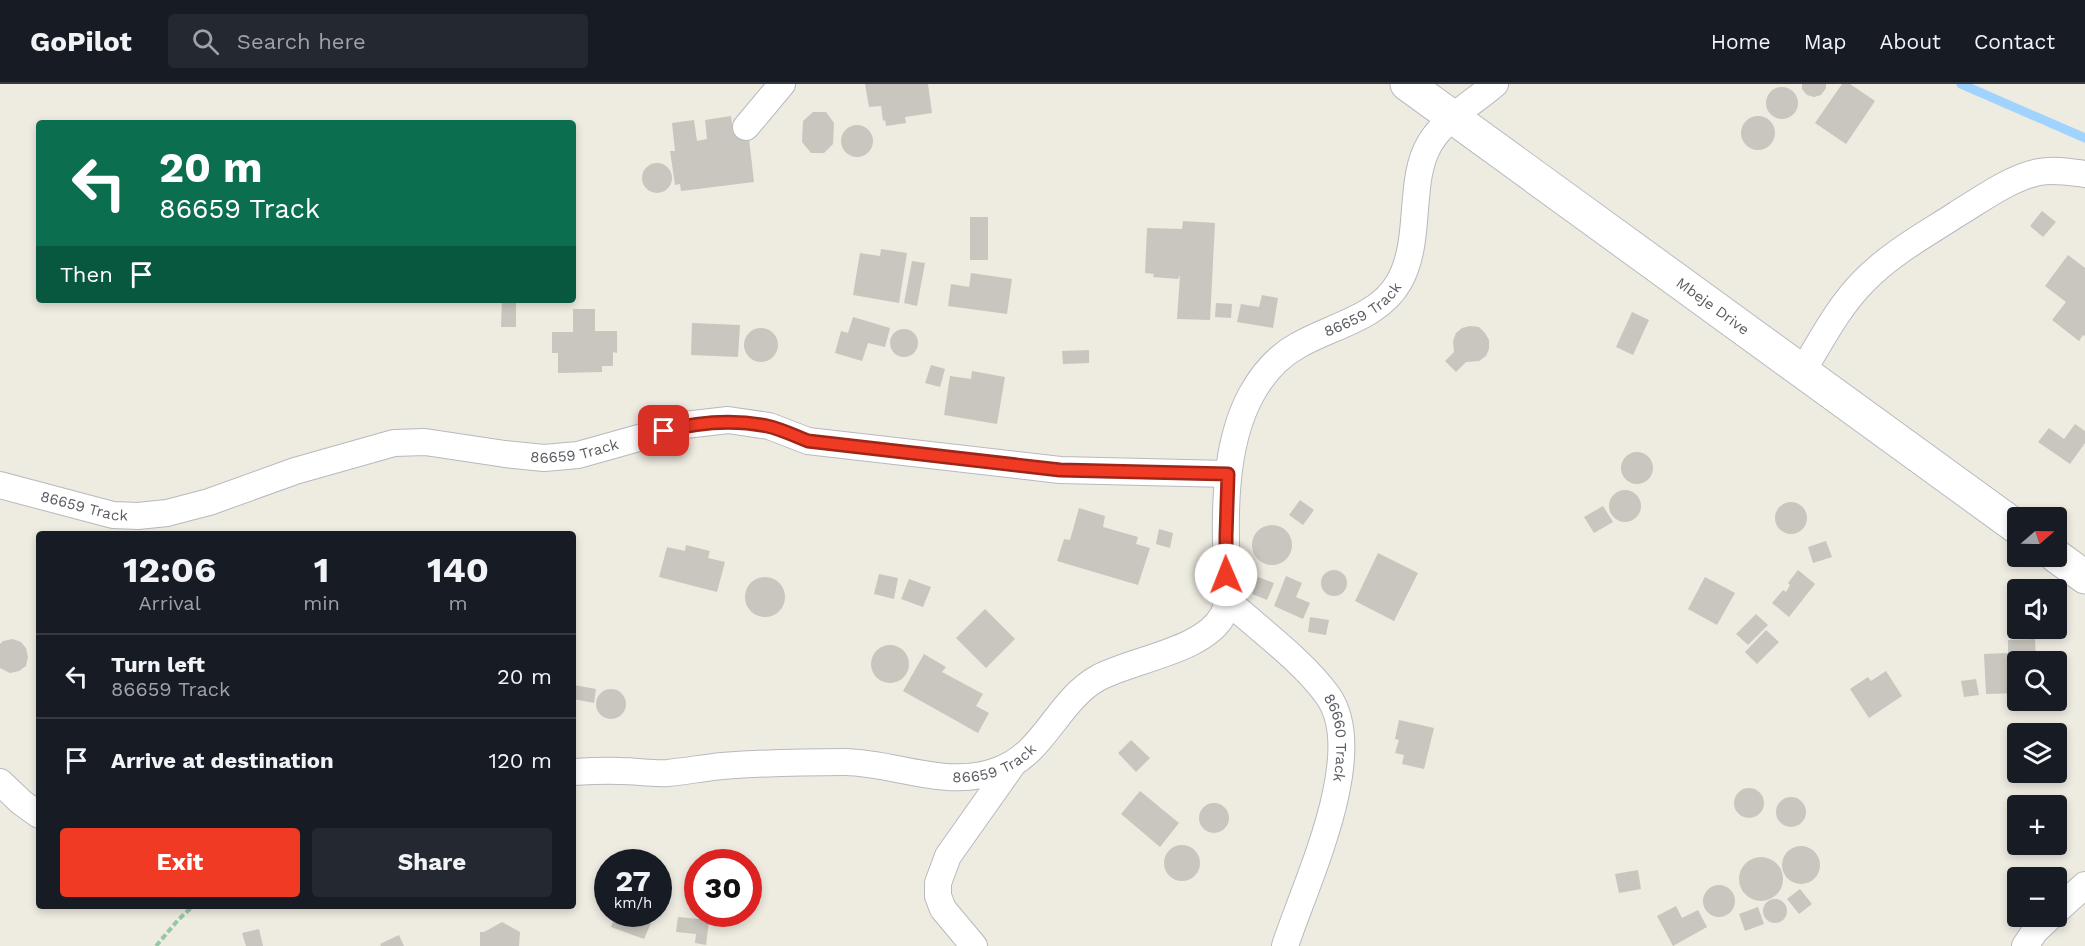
<!DOCTYPE html>
<meta charset="utf-8">
<style>
:root{--surface:#171b24;--page:#242831;--text:#f1f3f6;--muted:#9ea1a6;--line:#363941;--accent:#f03a24}
body{margin:0;font-family:"Work Sans",sans-serif;background:var(--page);color:var(--text);height:100vh;display:flex;flex-direction:column;font-size:22px;white-space:nowrap}
*{box-sizing:border-box;margin:0}
p{font-size:20px;color:var(--muted)}
.icon{flex:none;width:33px;height:33px;fill:none;stroke:currentColor;stroke-width:2;stroke-linecap:round;stroke-linejoin:round}
.map{position:relative;flex:1;overflow:hidden}
.side{position:absolute;left:36px;top:447px;width:540px;height:378px;display:flex;flex-direction:column;background:var(--surface);border-radius:6px;box-shadow:0 3px 9px #0003}
.side>*{flex:none}
.banner{position:absolute;left:36px;top:36px;width:540px;height:183px;border-radius:6px;box-shadow:0 3px 9px #0003;background:#0b6e4f;color:#fff;overflow:hidden}
.needle{width:39px;rotate:70deg}
.buttons{position:absolute;left:2007px;top:423px;display:grid;gap:12px}
.buttons a{display:grid;place-items:center;width:60px;height:60px;border-radius:6px;background:var(--surface);box-shadow:0 3px 9px #0003;font-size:30px}
.speed{position:absolute;left:594px;top:765px;display:flex;gap:12px;font-size:30px;font-weight:700;text-align:center}
.speed>*{display:grid;place-content:center;width:78px;height:78px;border-radius:50%;background:var(--surface);box-shadow:0 3px 9px #0003;line-height:1}
.speed small{font-size:15px;font-weight:400}
.speed .limit{border:9px solid #d22;background:#fff;color:#111}
.pin{position:absolute;display:grid;place-items:center;width:51px;height:51px;color:#fff;margin:-26px;border-radius:12px;box-shadow:0 3px 9px #0006}
.me{position:absolute;width:66px;margin:-33px;rotate:359deg;stroke-linejoin:round;filter:drop-shadow(0 0 4px #0008)}
.turn{display:flex;align-items:center;gap:21px;height:126px;padding:0 24px;font-size:27px}
.turn .icon{width:78px;height:78px;stroke-width:2.5}
.turn b{display:block;font-size:42px;line-height:51px}
.then{display:flex;align-items:center;height:57px;padding:0 24px;background:#0003;gap:12px;font-size:22px}
.eta{display:flex;justify-content:space-evenly;align-items:center;height:102px;text-align:center}
.eta b{font-size:36px;font-weight:700;line-height:42px}
.button{display:flex;gap:12px;margin-top:auto;padding:12px 24px}
.button a{flex:1;height:69px;border-radius:6px;background:var(--accent);color:#fff;font-size:24px;font-weight:700;line-height:69px;text-align:center}
.button a+a{background:var(--page);color:var(--text)}
ul{padding:0;list-style:none}
li{display:flex;align-items:center;gap:18px;height:84px;padding:0 24px;border-top:2px solid var(--line)}
li div{flex:1}
li b{display:block;font-size:22px}
li em{font-style:normal}
header{display:flex;align-items:center;gap:36px;box-sizing:border-box;height:84px;padding:0 30px;background:var(--surface);border-bottom:2px solid var(--line)}
header strong{font-size:28px}
nav{display:flex;gap:33px;margin-inline-start:auto;font-size:21px}
.search{width:420px;height:54px;background:var(--page);display:flex;align-items:center;gap:15px;box-sizing:border-box;padding:0 21px;border-radius:6px;color:var(--muted);font-size:22px}
.map>svg:first-child{display:block}
.lines{fill:none;stroke-linecap:round;stroke-linejoin:round}
.stream{stroke:#a0d3ff;stroke-width:9}
.building{fill:#c8c6be}
.street-casing{stroke:#b7b9bf;stroke-width:28}
.secondary-casing{stroke:#b7bbc1;stroke-width:35}
.path{stroke:#95c8a5;stroke-width:4;stroke-dasharray:6 3;stroke-linecap:butt}
.street{stroke:#fff;stroke-width:26}
.secondary{stroke:#fff;stroke-width:33}
.route-casing{stroke:#9c2617;stroke-width:15}
.route{stroke:#f03a24;stroke-width:10}
.labels{text-anchor:middle;stroke-width:4.5;stroke-linejoin:round;paint-order:stroke}
.street-label{font-size:15px;fill:#5a5e63;stroke:#fff}
</style>
<header>
<strong>GoPilot</strong>
<div class="search"><svg class="icon" aria-label="search" viewBox="0 0 24 24"><circle cx="10" cy="10" r="6"/><path d="M15 15l6 6"/></svg>Search here</div>
<nav><a>Home</a><a>Map</a><a>About</a><a>Contact</a></nav>
</header>
<div class="map">
<svg width="2085" height="862" viewBox="0 0 2085 862">
<rect width="100%" height="100%" fill="#eeebe1"/>
<g class="lines">
<path class="stream" d="M1961,0l124,54"/>
</g>
<path class="building" d="M865,0h63l4,29 -27,4 1,6 -20,3 -1,-6 -2,1 -2,-15 -12,1z
M1802,0h24v4l-5,7 -7,2 -7,-2 -5,-6z
M1842,0h8l25,17 -29,43 -31,-21z
M1766 19a16 16 0 1 1 32 0a16 16 0 1 1-32 0Z
M813,28h13l8,11 -1,21 -9,9h-13l-9,-11 1,-21z
M731,32l2,16 15,-2 6,52 -73,9 -1,-7 -5,1 -5,-34h5l-3,-28 22,-3 3,21 10,-2 -2,-19z
M1741 49a17 17 0 1 1 34 0a17 17 0 1 1-34 0Z
M841 57a16 16 0 1 1 32 0a16 16 0 1 1-32 0Z
M642 94a15 15 0 1 1 30 0a15 15 0 1 1-30 0Z
M2042,127l14,11 -13,15 -13,-11z
M970,133h18v43h-18z
M1183,137l32,2 -5,97 -33,-1 3,-44 -2,4 -25,-2 1,-3 -9,-1 2,-45 35,1z
M881,165l26,4 -8,50 -46,-8 7,-42 20,3z
M2068,171l17,13v68l-2,-1 -4,6 -27,-21 14,-18 -21,-16z
M912,177l13,2 -8,43 -13,-3z
M971,189l41,6 -5,35 -59,-8 3,-22 18,3z
M1262,211l16,3 -5,30 -36,-6 4,-18 18,3z
M502,216h14v27h-15z
M1216,219l16,1 -1,14 -16,-1z
M573,225h22v22h22v22l-4,-1v14h-11v6l-44,1v-20h-6v-21h21z
M1632,228l17,8 -16,35 -17,-8z
M853,233l37,11 -5,19 -17,-4 -6,18 -27,-8 6,-22 7,2z
M692,239l48,2 -2,32 -47,-2z
M1470,242l9,1 6,6 4,7v9l-3,7 -7,5 -13,1 -10,10 -11,-11 9,-9 -1,-11 3,-8 6,-5z
M744 261a17 17 0 1 1 34 0a17 17 0 1 1-34 0Z
M890 259a14 14 0 1 1 28 0a14 14 0 1 1-28 0Z
M1089,266v13l-26,1 -1,-13z
M931,281l14,4 -5,18 -15,-4z
M972,287l33,6 -8,47 -53,-9 6,-39 21,3z
M2075,340l10,7v12l-15,21 -32,-22 11,-14 15,11z
M1621 384a16 16 0 1 1 32 0a16 16 0 1 1-32 0Z
M1609 422a16 16 0 1 1 32 0a16 16 0 1 1-32 0Z
M1300,416l14,10 -11,15 -14,-10z
M1775 434a16 16 0 1 1 32 0a16 16 0 1 1-32 0Z
M1603,422l10,16 -19,11 -10,-16z
M1079,424l26,8 -2,11 35,10 -2,7 14,4 -12,37 -81,-24 7,-22 6,1z
M1252 461a20 20 0 1 1 40 0a20 20 0 1 1-40 0Z
M1159,445l14,4 -3,15 -14,-4z
M1826,457l6,16 -19,6 -5,-16z
M686,461l24,6 -2,7 17,4 -8,30 -58,-15 8,-30 18,4z
M1378,469l40,20 -24,48 -39,-20z
M1798,486l17,14 -26,33 -17,-14 11,-13 3,2 4,-7 -2,-2z
M1321 499a13 13 0 1 1 26 0a13 13 0 1 1-26 0Z
M879,490l19,4 -4,21 -20,-5z
M1286,492l16,7 -6,14 14,6 -7,16 -29,-13z
M1258,493l16,6 -7,17 -15,-6z
M1705,493l30,16 -18,32 -29,-16z
M745 513a20 20 0 1 1 40 0a20 20 0 1 1-40 0Z
M909,495l22,8 -8,20 -22,-8z
M985,525l30,30 -29,29 -30,-30z
M1756,530l12,11 -20,20 -12,-11z
M1310,533l19,3 -3,15 -18,-3z
M1766,546l13,12 -22,22 -12,-12z
M13,555l8,3 5,6 2,9 -2,9 -7,5 -9,2 -10,-5v-24l3,-3z
M2035,555l1,19 13,-1 1,5h-32v31l-32,1 -2,-40 24,-1v-13z
M871 580a19 19 0 1 1 38 0a19 19 0 1 1-38 0Z
M924,570l22,13 -4,5 41,22 -7,12 13,7 -11,20 -75,-42z
M1886,587l16,25 -33,22 -19,-29 18,-12 3,4z
M1976,595l3,16 -15,2 -3,-16z
M574,601l22,4 -2,14 -21,-4z
M596 620a15 15 0 1 1 30 0a15 15 0 1 1-30 0Z
M1399,636l35,8 -10,41 -22,-5 2,-9 -9,-2 4,-13 -4,-1z
M1131,656l19,18 -14,14 -18,-19z
M1734 719a15 15 0 1 1 30 0a15 15 0 1 1-30 0Z
M1140,707l39,32 -19,24 -39,-33z
M1776 728a15 15 0 1 1 30 0a15 15 0 1 1-30 0Z
M1199 734a15 15 0 1 1 30 0a15 15 0 1 1-30 0Z
M2018,740v17l-8,-12z
M1164 779a18 18 0 1 1 36 0a18 18 0 1 1-36 0Z
M1782 781a19 19 0 1 1 38 0a19 19 0 1 1-38 0Z
M1739 795a22 22 0 1 1 44 0a22 22 0 1 1-44 0Z
M1638,786l3,19 -22,4 -4,-19z
M1703 817a16 16 0 1 1 32 0a16 16 0 1 1-32 0Z
M1800,805l12,15 -13,10 -12,-15z
M1763 827a12 12 0 1 1 24 0a12 12 0 1 1-24 0Z
M1676,822l6,12 16,-8 9,17 -34,19 -16,-30z
M1758,823l6,17 -19,7 -6,-17z
M616,830h39l-11,25 -33,-12z
M678,833l31,3 -3,25 -11,-2 1,-9 -20,-2z
M502,838l18,10 -1,14h-39v-14h4z
M259,845l4,17h-17l-4,-13z
M399,851l5,11h-23l-1,-2z"/>
<g class="lines">
<defs>
<g id="street">
<path d="M746,43l36,-43"/>
<path d="M1802,288c19,-31 36,-65 62,-91 27,-28 61,-46 93,-67 25,-15 53,-36 82,-42 15,-3 31,0 46,2"/>
<path id="s1" d="M0,401l113,30 25,1 29,-3 42,-11 86,-31 99,-28 31,-1 80,12 39,4 34,-3 107,-30 43,-5 41,6 39,15 252,29 168,4"/>
<path id="s2" d="M1228,517c31,28 77,62 100,95 41,58 -23,188 -43,250"/>
<path id="s3" d="M573,688c16,-1 32,-2 48,-1 15,0 32,3 47,2 18,-2 36,-5 54,-7 41,-3 82,-4 123,-4 52,1 103,28 154,8 46,-17 58,-69 99,-92 35,-19 106,-27 125,-63 9,-15 3,-55 3,-74 -1,-48 2,-103 25,-146 11,-20 26,-38 46,-49 34,-20 82,-28 102,-64 24,-42 8,-101 31,-139 15,-25 43,-40 65,-59"/>
<path d="M0,698l21,20 18,13"/>
<path d="M2056,827l29,-26"/>
<path d="M974,862l-31,-37 -5,-13v-13l10,-27 65,-92"/>
<path d="M2025,862l10,-15 16,-15"/>
</g>
<g id="secondary">
<path id="s4" d="M1407,0l611,444"/>
<path d="M2056,472l29,21"/>
</g>
</defs>
<use href="#street" class="street-casing"/>
<use href="#secondary" class="secondary-casing"/>
<path class="path" d="M156,862l22,-26 15,-14"/>
<use href="#street" class="street"/>
<use href="#secondary" class="secondary"/>
</g>
<g class="lines">
<defs>
<path id="route" d="M664,347c34,-9 68,-12 103,-5 14,3 28,10 41,15l252,29 168,4 -2,62v39"/>
</defs>
<use href="#route" class="route-casing"/>
<use href="#route" class="route"/>
</g>
<g class="labels">
<g class="street-label">
<text dy="5" stroke="none"><textPath href="#s3" startOffset="1076">86659 Track</textPath></text>
<text dy="5" stroke="none"><textPath href="#s4" startOffset="378">Mbeje Drive</textPath></text>
<text dy="5" stroke="none"><textPath href="#s1" startOffset="591">86659 Track</textPath></text>
<text dy="5" stroke="none"><textPath href="#s1" startOffset="87">86659 Track</textPath></text>
<text dy="5" stroke="none"><textPath href="#s2" startOffset="182">86660 Track</textPath></text>
<text dy="5" stroke="none"><textPath href="#s3" startOffset="426">86659 Track</textPath></text>
</g>
</g>
</svg>
<div class="buttons">
<a><svg class="needle" viewBox="-14 -14 28 28"><path d="M0-13l5 13h-10z" fill="#e53935"/><path d="M0 13l5-13h-10z" fill="#9ea1a6"/></svg></a>
<a><svg class="icon" aria-label="sound" viewBox="0 0 24 24"><path d="M4 9h4l5-4v14l-5-4H4zM17 9q2 3 0 6"/></svg></a>
<a><svg class="icon" aria-label="search" viewBox="0 0 24 24"><circle cx="10" cy="10" r="6"/><path d="M15 15l6 6"/></svg></a>
<a><svg class="icon" aria-label="layers" viewBox="0 0 24 24"><path d="M12 4l9 5-9 5-9-5zM3 14l9 5 9-5"/></svg></a>
<a>+</a>
<a>−</a>
</div>
<div class="speed"><div>27<small>km/h</small></div><div class="limit">30</div></div>
<div class="pin" style="left:664px;top:347px;background:#d93025"><svg class="icon" aria-label="arrive" viewBox="0 0 24 24"><path d="M6 21V4h12l-3 4 3 4H6"/></svg></div>
<svg class="me" style="left:1226px;top:491px" viewBox="-20 -20 40 40"><circle r="19" fill="#fff"/><path d="M0-13L10 11 0 6-10 11z" fill="#f03a24"/></svg>
<div class="banner">
<div class="turn"><svg class="icon" aria-label="left" viewBox="0 0 24 24"><path d="M17 20v-9H6M10 6l-5 5 5 5"/></svg><div><b>20 m</b>86659 Track</div></div>
<div class="then">Then<svg class="icon" aria-label="arrive" viewBox="0 0 24 24"><path d="M6 21V4h12l-3 4 3 4H6"/></svg></div>
</div>
<section class="side">
<div class="eta">
<div><b>12:06</b><p>Arrival</p></div>
<div><b>1</b><p>min</p></div>
<div><b>140</b><p>m</p></div>
</div>
<ul>
<li><svg class="icon" aria-label="left" viewBox="0 0 24 24"><path d="M17 20v-9H6M10 6l-5 5 5 5"/></svg><div><b>Turn left</b><p>86659 Track</p></div><em>20 m</em></li>
<li><svg class="icon" aria-label="arrive" viewBox="0 0 24 24"><path d="M6 21V4h12l-3 4 3 4H6"/></svg><div><b>Arrive at destination</b></div><em>120 m</em></li>
</ul>
<div class="button"><a>Exit</a><a>Share</a></div>
</section>
</div>
